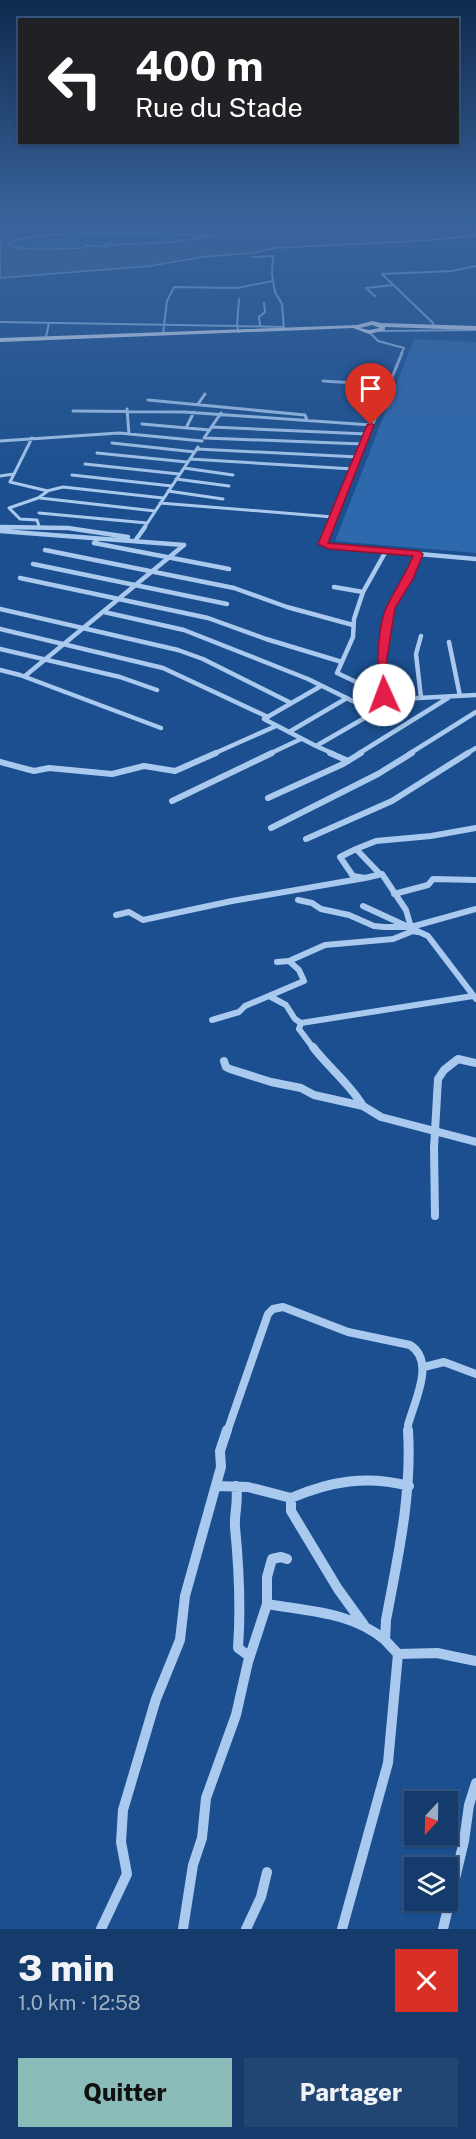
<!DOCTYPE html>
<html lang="fr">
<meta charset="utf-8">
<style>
:root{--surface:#143b6b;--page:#214673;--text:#f1f3f6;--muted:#9dadc1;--line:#33557e;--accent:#8bbbb9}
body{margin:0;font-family:"Public Sans",sans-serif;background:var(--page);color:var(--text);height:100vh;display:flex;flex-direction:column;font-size:22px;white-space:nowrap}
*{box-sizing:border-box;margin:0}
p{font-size:20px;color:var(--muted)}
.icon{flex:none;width:33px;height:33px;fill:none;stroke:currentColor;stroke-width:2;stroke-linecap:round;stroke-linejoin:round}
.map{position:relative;height:1929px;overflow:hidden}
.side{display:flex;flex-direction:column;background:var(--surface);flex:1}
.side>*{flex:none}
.hud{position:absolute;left:18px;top:18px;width:441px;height:126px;border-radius:0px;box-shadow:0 2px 4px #0004,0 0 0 2px var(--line);background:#202124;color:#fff;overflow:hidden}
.needle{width:39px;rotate:202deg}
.controls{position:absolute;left:404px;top:1791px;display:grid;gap:12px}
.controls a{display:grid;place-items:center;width:54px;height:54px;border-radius:0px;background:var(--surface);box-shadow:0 2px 4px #0004,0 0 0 2px var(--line);font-size:30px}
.pin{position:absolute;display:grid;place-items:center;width:51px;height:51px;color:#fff;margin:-62px -26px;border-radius:50% 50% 50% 0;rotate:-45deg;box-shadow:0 0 6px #0007}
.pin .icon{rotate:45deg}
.me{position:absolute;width:66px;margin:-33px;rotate:358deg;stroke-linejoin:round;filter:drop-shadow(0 0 4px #0008)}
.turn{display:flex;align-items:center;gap:21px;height:126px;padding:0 18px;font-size:27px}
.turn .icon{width:78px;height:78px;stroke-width:2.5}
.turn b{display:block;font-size:42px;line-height:51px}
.round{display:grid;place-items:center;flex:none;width:63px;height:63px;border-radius:0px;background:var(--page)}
.summary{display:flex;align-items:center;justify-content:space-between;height:102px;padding:0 18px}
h1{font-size:36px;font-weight:800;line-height:45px}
.cta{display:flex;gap:12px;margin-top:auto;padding:12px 18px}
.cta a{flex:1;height:69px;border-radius:0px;background:var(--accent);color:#111;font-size:24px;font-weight:800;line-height:69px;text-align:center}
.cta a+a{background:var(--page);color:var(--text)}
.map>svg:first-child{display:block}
.green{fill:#2e69ad}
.water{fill:#3c6290;stroke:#9cc4f0;stroke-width:1.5;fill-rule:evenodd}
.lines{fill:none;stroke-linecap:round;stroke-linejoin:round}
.street-far5{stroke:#a9c9ee;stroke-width:2}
.street-far4{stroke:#a9c9ee;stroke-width:3}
.street-far3{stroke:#a9c9ee;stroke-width:4.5}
.street-far2{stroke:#a9c9ee;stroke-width:6}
.street-far1{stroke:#a9c9ee;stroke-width:8}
.street{stroke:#a9c9ee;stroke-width:10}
.primary{fill:#f0f6ff;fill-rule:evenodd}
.route{fill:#e11d48;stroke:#92132f;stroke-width:1.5}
</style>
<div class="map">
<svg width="476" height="1929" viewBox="0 0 476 1929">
<rect width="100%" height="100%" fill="#1b4f8f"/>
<path class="green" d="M141,233l74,3c-24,6 -193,19 -207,8 15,-14 108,-10 133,-11z
M414,339l62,3v211l-141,-12z"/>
<path class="water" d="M0,220h476v16l-58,5 -144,7 -21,5 -51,4 -52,9 -150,12v-46l3,-1 -3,-1zM141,233l72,3 -40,6 -63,3 -1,-2 -4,2 1,2 -21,-2 2,1 -4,2c-17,0 -62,5 -75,-4 14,-13 109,-10 133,-11z"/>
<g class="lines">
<path class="street-far5" d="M252,257l21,-1 -1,19 3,17 7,12 2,26
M366,288l28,-3
M366,288l9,8
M239,299l-2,27 46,1
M0,322l237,4 2,6
M260,326l-1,-9 6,-5 -1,-9
M434,328l-1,-5 -51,-49 70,-3 24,-5
M379,331l97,-1
M369,332l9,9 26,7 -3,6
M163,334l4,-33 7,-14 63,1 36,-7
M46,337l3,-14"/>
<path class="street-far4" d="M323,381l64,4
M148,400l157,15 2,5
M198,404l7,-10
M127,409l2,25
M73,411l111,1 187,13
M142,424l68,6
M212,427l155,7
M186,428l8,-16
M32,438l-22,44 38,9 -10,7 -29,10 11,11 17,1 2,6
M204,438l17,-25
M205,438l158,6
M0,441l119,-8 83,8
M112,443l83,9
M197,449l161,8
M97,453l90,9
M190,459l163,10
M85,464l94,10
M184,468l49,7
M72,475l100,11
M0,476l14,-2
M176,479l53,7
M47,491l16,-4 100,11
M168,491l55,8
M40,498l115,13
M160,503l173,14
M39,513l108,10
M0,527l69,1
M144,528l54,-81
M330,528l72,-175"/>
<path class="street-far3" d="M0,527l68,1 60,9
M330,527l-7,17 6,2 147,13
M0,531l184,14
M98,539l-4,4 135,26
M135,541l10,-14
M45,550l189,38 53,19 66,18
M386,551l-23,41 -9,27 -1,18 -16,36 47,22 15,4 77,-4
M33,564l194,40
M20,578l188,40 58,21 76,23
M334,587l29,5
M0,609l178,41 25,9 88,44
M104,612l80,18 124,49 67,33
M0,629l163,39 105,49
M421,636l-5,18 5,44
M449,642l11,54
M0,649l120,28 37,13
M0,670l20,5 141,53
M25,676l159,-131
M321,686l-57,33 52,27 59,-34 9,-17 -2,-36 8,-47 29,-58
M289,732l58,-34
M316,746l18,8
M213,754l63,-28
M269,754l32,-15
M358,754l90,-56
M409,754l67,-42
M466,754l10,-6"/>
<path class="street-far2" d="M330,753l18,8
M0,762l34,9 15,-3 63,6 32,-8 31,5 41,-18
M268,798l75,-34 18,-11
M172,801l100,-48
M271,828l107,-54 34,-21
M306,839l86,-38 76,-48
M356,849l20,-8 55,-5 45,-8
M379,873l-23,-24 -16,8 13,19 12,2 17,-4 24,36 5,17
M394,894l34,-9 5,-6 43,1
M298,900l14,3 9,6 28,6 25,11 10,1h27l65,-18
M363,906l65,30 48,63
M116,915l13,-3 14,8 89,-19 133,-23
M289,961l36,-16 68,-6 20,-8 5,1
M271,997l15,8 9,14 6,4
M212,1020l27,-8 6,-6 59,-25 -5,-11 -10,-9 -12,1
M314,1049l-15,-20 2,-6 172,-27"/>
<path class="street-far1" d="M313,1047c16,21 36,36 50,59
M224,1061l2,6 4,2 41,13 30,6 13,7 49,11 18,11 95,25
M435,1216l-1,-68 4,-69 6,-9 14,-11 18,4
M424,1367l20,-5 32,12
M227,1432l41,-118 5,-5 10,-2 65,25 62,13c26,16 4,57 -2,80v7"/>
<path class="street" d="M216,1486l32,1 43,11
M236,1486c3,14 -2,27 -1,41 4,41 6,81 3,121l11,8
M267,1604v-27l5,-18 9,-2 6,2
M364,1625l-26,-36 -47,-78v-13c40,-17 76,-23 118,-12
M398,1654l39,-1 39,8
M101,1929l26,-55 -6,-32 2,-32 33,-111 24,-59 5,-44 36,-129 -1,-16 7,-21
M183,1929l10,-64 9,-27 4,-40 30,-83 12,-53 19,-58c41,7 85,8 118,36
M246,1929l15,-32 6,-25
M342,1929l46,-166 10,-109 -13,-14 1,-20c12,-64 26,-125 22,-190
M443,1929l21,-88 5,-36 7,-22"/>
<path class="primary" d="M372,321l9,2 95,3v4l-91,-3v3l-16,4 -16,-6 -353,14v-4l357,-13zM372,325l8,3 -11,2 -9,-2z"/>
</g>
<linearGradient id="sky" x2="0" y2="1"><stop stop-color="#0f2b4f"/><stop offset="0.45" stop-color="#39639b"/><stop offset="1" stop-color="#39639b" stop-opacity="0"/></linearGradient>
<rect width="476" height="490" fill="url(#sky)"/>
<path class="route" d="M371,423l3,2 -46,118 91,8 4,3 -10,25 -18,29 -8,50 2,37 -5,3 -6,-3c0,-24 -2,-67 9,-89 8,-17 19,-32 26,-50l-84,-7 -11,-5 49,-119z"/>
</svg>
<div class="controls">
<a><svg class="needle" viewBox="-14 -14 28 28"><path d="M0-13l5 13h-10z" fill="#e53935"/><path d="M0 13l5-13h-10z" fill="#9dadc1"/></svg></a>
<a><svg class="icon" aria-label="layers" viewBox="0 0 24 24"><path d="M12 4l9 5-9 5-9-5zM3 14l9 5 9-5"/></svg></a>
</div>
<div class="pin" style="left:371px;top:425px;background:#d93025"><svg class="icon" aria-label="arrive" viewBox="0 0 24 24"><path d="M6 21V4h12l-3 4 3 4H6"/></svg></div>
<svg class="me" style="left:384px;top:695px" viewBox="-20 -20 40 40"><circle r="19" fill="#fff"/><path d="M0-13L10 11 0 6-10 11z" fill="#e11d48"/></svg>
<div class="hud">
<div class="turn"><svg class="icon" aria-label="left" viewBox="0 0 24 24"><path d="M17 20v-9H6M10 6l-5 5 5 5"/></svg><div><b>400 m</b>Rue du Stade</div></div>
</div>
</div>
<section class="side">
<div class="summary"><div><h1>3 min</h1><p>1.0 km · 12:58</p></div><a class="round" style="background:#d93025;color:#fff"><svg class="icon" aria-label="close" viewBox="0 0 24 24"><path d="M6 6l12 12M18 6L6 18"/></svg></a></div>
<div class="cta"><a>Quitter</a><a>Partager</a></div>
</section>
